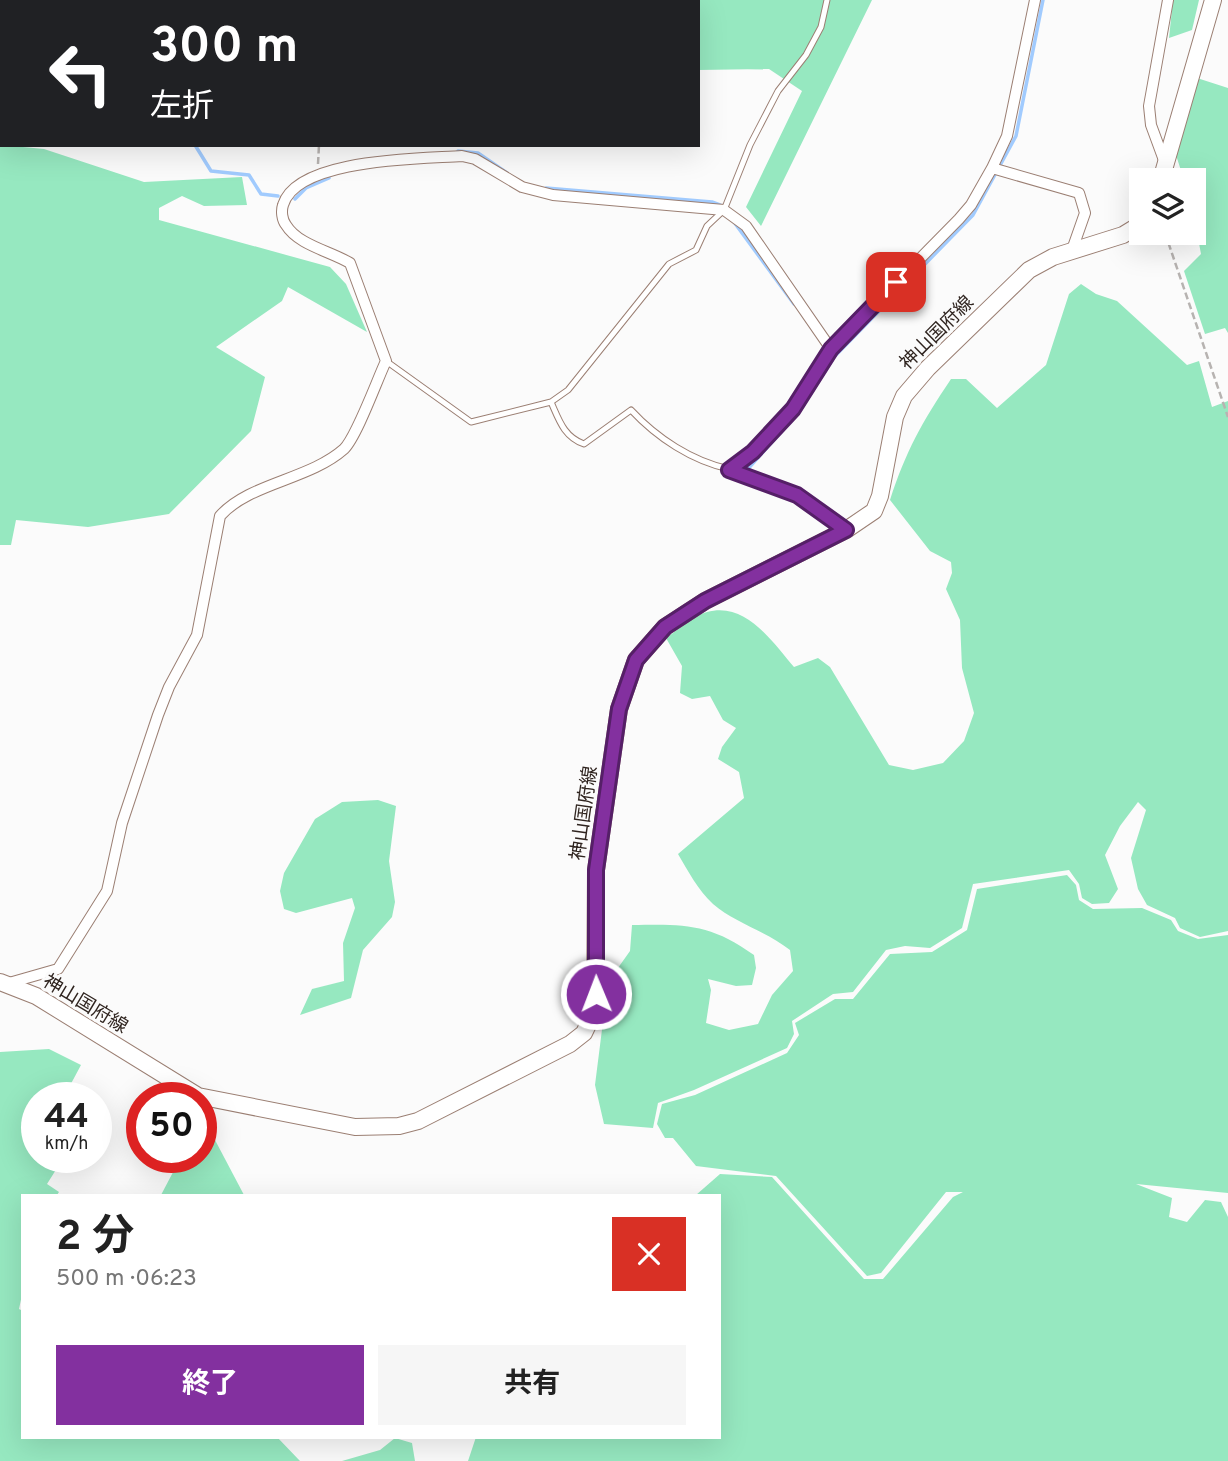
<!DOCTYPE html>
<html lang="ja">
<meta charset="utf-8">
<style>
:root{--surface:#fff;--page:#f6f6f6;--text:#222;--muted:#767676;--accent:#83309f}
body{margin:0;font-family:Overpass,"Noto Sans JP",sans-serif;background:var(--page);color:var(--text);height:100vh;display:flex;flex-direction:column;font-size:26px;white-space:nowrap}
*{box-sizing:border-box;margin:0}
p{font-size:23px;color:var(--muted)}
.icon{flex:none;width:38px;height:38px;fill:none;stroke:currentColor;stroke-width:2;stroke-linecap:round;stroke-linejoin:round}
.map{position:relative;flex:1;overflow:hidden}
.sheet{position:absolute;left:21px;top:1194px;width:700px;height:245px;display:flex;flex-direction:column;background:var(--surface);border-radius:0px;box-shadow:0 7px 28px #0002}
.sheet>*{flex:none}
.top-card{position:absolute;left:0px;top:0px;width:700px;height:147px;box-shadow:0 7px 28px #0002;background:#202124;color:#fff;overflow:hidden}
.buttons{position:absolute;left:1129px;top:168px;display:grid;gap:14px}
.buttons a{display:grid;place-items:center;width:77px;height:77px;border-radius:0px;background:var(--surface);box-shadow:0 7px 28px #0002;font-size:35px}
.speed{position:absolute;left:21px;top:1082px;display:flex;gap:14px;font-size:35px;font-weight:700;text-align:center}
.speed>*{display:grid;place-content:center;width:91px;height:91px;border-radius:50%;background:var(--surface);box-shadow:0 7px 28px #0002;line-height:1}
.speed small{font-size:18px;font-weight:400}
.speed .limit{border:10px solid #d22;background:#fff;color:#111}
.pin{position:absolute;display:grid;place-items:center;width:60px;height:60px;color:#fff;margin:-30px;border-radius:14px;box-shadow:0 4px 10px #0006}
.me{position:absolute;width:77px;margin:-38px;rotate:359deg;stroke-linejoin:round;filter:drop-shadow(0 0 5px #0008)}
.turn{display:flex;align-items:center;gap:24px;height:147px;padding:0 35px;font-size:32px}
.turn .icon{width:91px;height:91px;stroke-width:2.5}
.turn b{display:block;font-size:49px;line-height:60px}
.round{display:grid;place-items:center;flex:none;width:74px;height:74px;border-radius:0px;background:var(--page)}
.summary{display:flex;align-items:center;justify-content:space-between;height:119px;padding:0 35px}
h1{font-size:42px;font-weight:700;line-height:52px}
.action{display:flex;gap:14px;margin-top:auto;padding:14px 35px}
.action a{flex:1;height:80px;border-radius:0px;background:var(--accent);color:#fff;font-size:28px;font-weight:700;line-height:80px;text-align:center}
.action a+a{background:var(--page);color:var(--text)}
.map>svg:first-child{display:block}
.green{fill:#96e8c0}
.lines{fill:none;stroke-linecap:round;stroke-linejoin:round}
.stream{stroke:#a1cbfe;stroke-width:3.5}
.lane-casing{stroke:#9b7f73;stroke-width:7}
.street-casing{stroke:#9b7f73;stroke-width:12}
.secondary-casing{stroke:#9b7f73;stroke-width:18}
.path{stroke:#b7b3b1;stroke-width:2.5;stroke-dasharray:7 3.5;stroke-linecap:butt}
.lane{stroke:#fff;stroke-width:5}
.street{stroke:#fff;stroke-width:10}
.secondary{stroke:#fff;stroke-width:16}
.route-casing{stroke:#551f67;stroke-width:18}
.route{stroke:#83309f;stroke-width:12}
.labels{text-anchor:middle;stroke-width:6;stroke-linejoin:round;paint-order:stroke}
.street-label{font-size:19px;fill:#302520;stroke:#fbfbfb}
</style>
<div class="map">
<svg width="1228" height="1461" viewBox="0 0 1228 1461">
<rect width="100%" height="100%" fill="#fbfbfb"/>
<path class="green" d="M0,0h872l-111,226 -15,-19 56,-116 -33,-22 -71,1v-68z
M1173,0h26l-7,30 -23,8z
M1197,78l31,10v245l-3,-5 -20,6 -21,-63 17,-17 -7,-37v-37h-10l-8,-25z
M0,140l2,5 42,4 100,33 98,-5 5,28 -43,1 -22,-10 -23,12v12l171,47 16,17 21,48 -79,-45 -6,14 -66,46 49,30 -14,54 -82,83 -81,13 -72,-7 -5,25h-11z
M1081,284l15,10 21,7 70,64 12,-4 13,46 16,-6v530l-28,6 -20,-9 -5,-10 -28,-13 -9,-16 -7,-31 15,-48 -8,-8 -18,24 -15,29 13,34 -9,14 -17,1 -10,-6 -3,-14 -10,-14 -96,14 -11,44 -32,20 -25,-2 -19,4 -33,42 -20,2 -41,27 2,13 -7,14 -93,42 -36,13 -5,25 -49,-4 -9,-39 13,-103 22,-31 2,-26c51,-1 78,-2 122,30l2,13 -4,17 -16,1 -28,-7 3,11 -5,33 23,7 29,-6 14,-29 21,-24 -3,-21c-24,-19 -55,-27 -77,-46 -15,-14 -25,-33 -35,-50l66,-56 -5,-26 -21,-13 4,-12 14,-19 -13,-8 -13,-24 -18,3 -12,-6 2,-27 -16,-28c12,-8 27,-23 41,-26 39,-11 65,30 87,55l24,-9 12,9 59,98 24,5 30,-7 21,-22 10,-28 -12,-45 -2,-48 -14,-31 6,-16 -1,-11 -21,-11 -40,-51c16,-49 32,-78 61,-121h15l31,29 49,-43 23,-71z
M378,800l18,6 -7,55 6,41 -3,15 -29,33 -12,48 -51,17 12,-26 32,-8 -1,-38 12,-35 -3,-10 -56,15 -12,-4 -4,-18 4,-18 31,-54 27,-17z
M1067,875l9,10 3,15 14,9 49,-1 29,12 7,11 20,8 30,-4v258l-92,-9 36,14 -3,19 18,5 18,-22 16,2 7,15v244h-760l8,-24h243v-242h-23l24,-21 52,3 92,102h19l70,-82 10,-5h-17l-65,81 -14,3 -91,-100 -80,-10 -23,-28h-8l-8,-14 5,-20 33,-9 92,-42 12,-18 -4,-12 40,-24h18l37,-45 42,-2 35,-22 10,-41z
M49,1049l32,16 -15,28 8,4h-37v60h27l-17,27 12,8 -2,3h-34v95l-4,19 4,2v126h254l23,24h-300v-409z
M215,1140l29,55h-83l20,-38h20v-13z
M395,1438l17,5 3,18h-73l38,-11z"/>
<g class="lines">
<path class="stream" d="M0,16l2,1
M195,145l16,26 38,4 12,19 17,2
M458,151l20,2 29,20
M546,188l166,14 8,3
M295,199l11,-11 23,-10
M734,222l60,82
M746,471l53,-59 35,-55 139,-142 43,-79 27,-136"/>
<defs>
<path id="lane" d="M386,361l85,61 80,-20 17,-12 101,-126 27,-14 11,-24 17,-16 26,-65 28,-54 28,-36 15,-28 6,-27
M551,402c8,18 13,35 33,42l47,-34c26,28 61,51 98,59"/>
<path id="street" d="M1165,163l-14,-38 -2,-19 19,-106
M992,168l15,-32 28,-136
M729,469l24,-17 40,-43 38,-60 128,-130 12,-14 21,-37 87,25 6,20 -13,37
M729,469l68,26 49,35
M9,983l49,-14 49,-78 15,-68 36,-108 11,-28 28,-52 23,-119c29,-33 89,-36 124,-67 13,-13 33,-69 42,-88l-36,-98c-20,-12 -52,-18 -64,-38 -4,-5 -5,-14 -3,-20 14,-47 138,-46 179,-49l13,3 47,28 31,8 171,15 22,16 85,123"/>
<path id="secondary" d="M1161,180l52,-180
M0,982l36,14 162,100 157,31 44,-1 19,-5 152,-77 14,-11 11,-23 1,-140 23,-161 17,-49 29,-33 40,-26 141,-71 28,-19 6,-15 15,-79 9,-21 24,-28 101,-98 24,-13 70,-22 18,-11"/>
</defs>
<use href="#lane" class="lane-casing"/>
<use href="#street" class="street-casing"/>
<use href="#secondary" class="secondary-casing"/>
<path class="path" d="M318,164l1,-19
M1165,233l63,184"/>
<use href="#lane" class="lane"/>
<use href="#street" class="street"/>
<use href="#secondary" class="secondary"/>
</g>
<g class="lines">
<defs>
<path id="route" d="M596,994v-124l23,-161 17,-49 29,-33 40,-26 141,-71 -49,-35 -68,-25 24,-18 40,-43 38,-60 65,-67"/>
</defs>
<use href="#route" class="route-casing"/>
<use href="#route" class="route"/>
</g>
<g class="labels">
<g class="street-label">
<text transform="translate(936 332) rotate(-45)" y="7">神山国府線</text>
<text transform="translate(583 813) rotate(-82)" y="7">神山国府線</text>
<text transform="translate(86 1003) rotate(31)" y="7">神山国府線</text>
</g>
</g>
</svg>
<div class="buttons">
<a><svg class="icon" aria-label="layers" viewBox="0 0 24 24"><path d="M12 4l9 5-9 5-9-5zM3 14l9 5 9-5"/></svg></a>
</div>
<div class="speed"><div>44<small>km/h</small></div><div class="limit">50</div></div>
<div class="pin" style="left:896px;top:282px;background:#d93025"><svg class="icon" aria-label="arrive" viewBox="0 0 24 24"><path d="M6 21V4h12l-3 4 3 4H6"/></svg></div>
<svg class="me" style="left:596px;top:994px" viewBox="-20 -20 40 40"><circle r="17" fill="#83309f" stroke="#fff" stroke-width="3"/><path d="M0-11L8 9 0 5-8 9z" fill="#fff"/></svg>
<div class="top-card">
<div class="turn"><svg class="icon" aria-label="left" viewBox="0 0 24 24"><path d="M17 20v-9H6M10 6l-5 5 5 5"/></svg><div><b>300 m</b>左折</div></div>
</div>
<section class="sheet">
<div class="summary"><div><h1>2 分</h1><p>500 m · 06:23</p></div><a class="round" style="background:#d93025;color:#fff"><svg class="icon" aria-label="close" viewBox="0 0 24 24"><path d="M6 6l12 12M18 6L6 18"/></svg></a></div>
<div class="action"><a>終了</a><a>共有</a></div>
</section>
</div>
